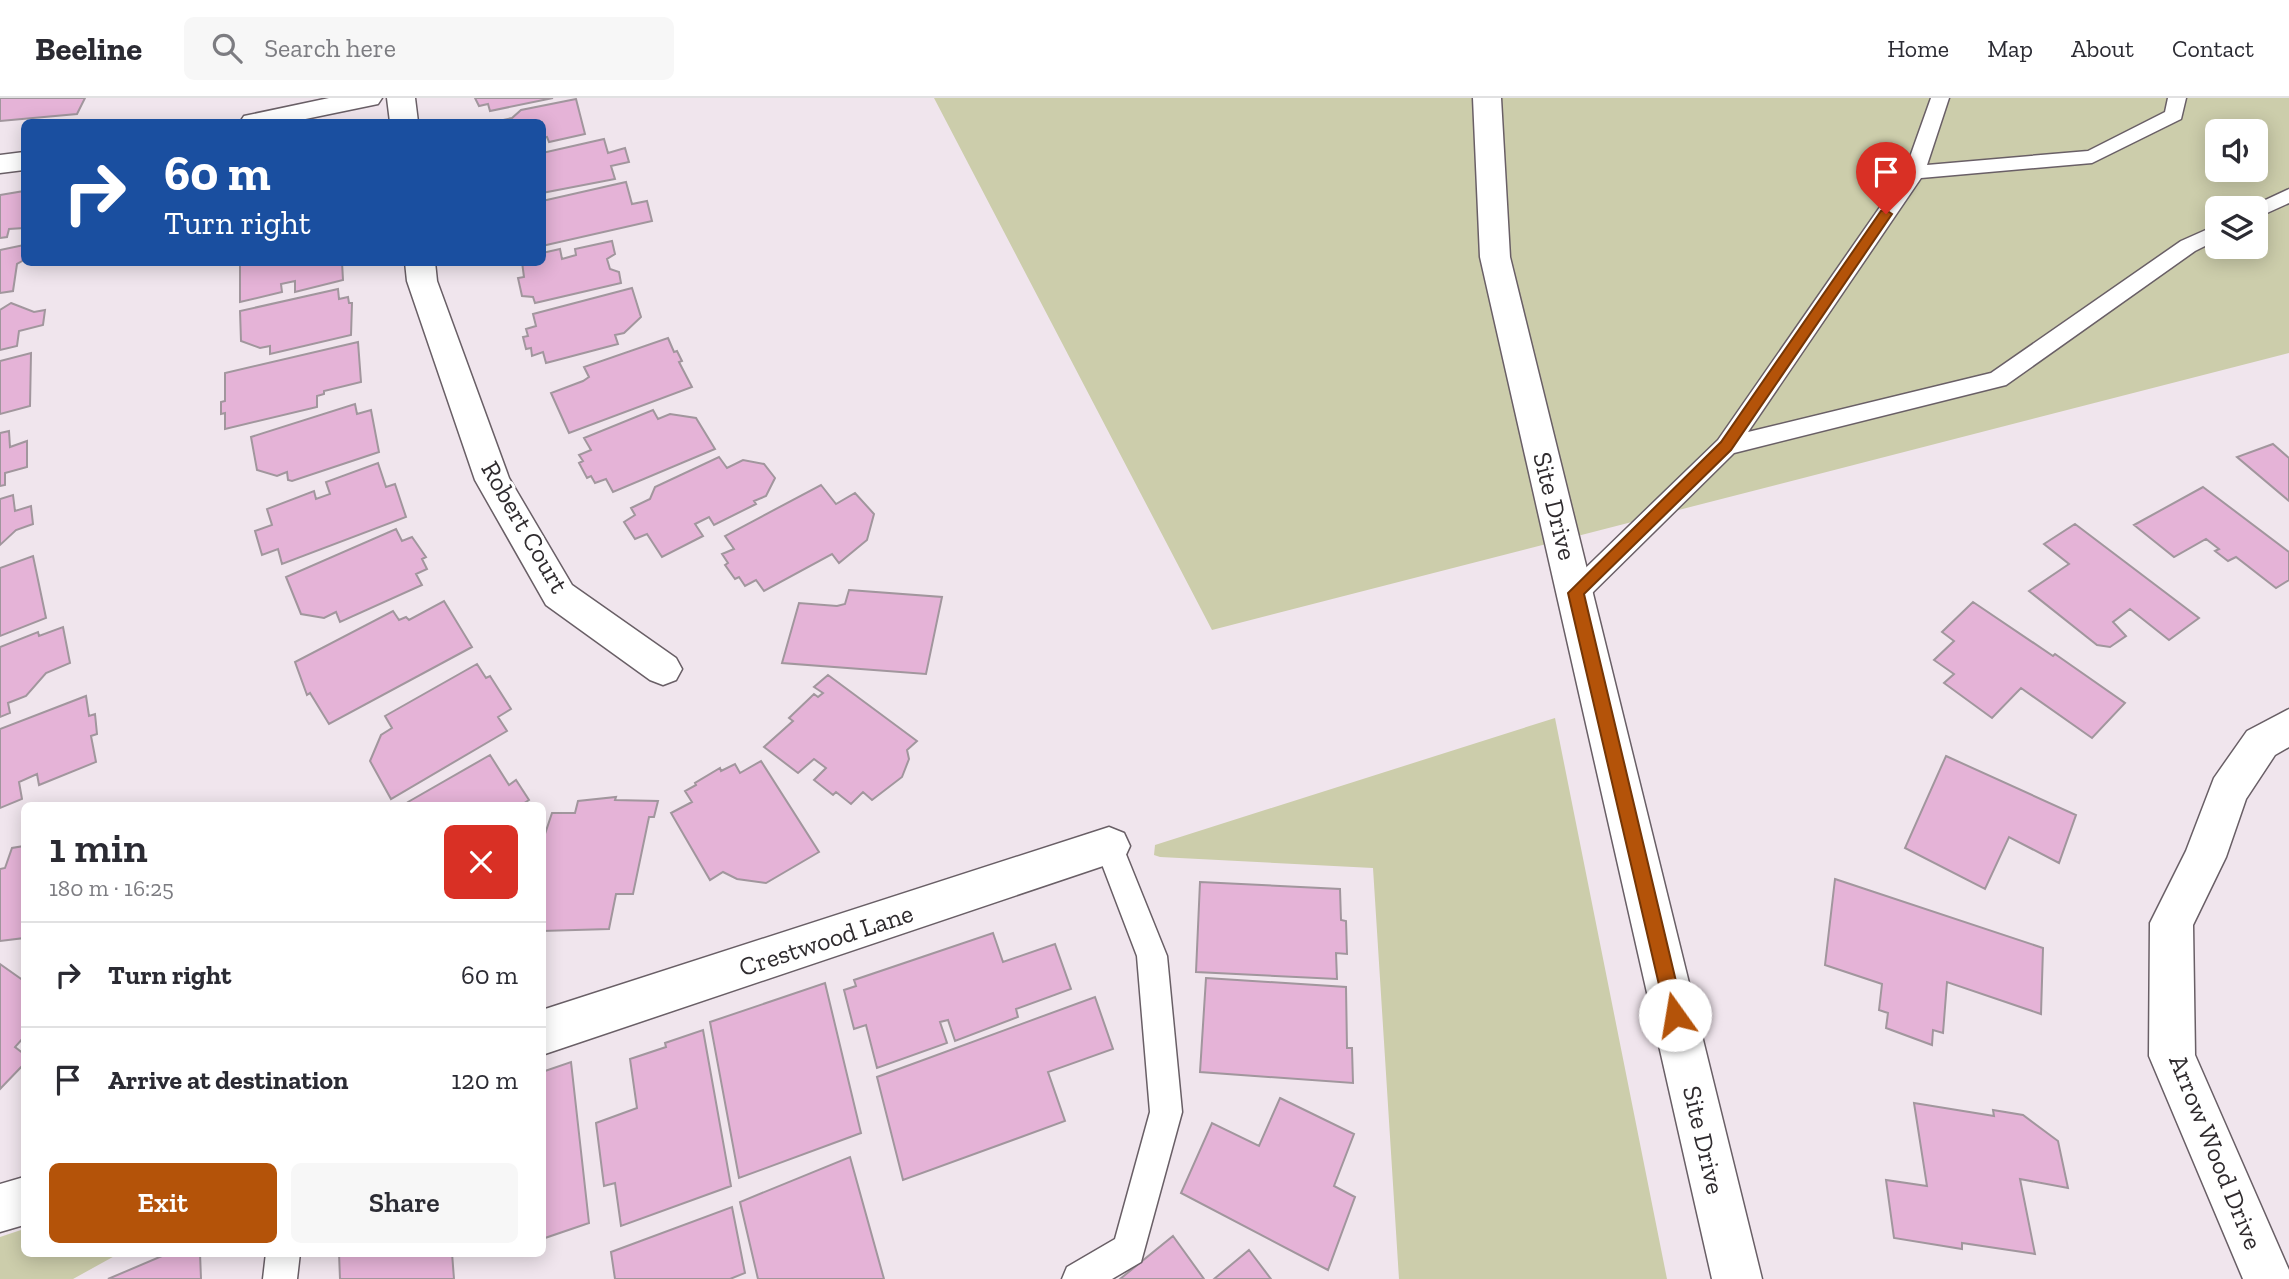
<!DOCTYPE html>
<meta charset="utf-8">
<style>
:root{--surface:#fff;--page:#f7f7f7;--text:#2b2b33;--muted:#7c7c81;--line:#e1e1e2;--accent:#b45309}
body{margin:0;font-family:"Zilla Slab",serif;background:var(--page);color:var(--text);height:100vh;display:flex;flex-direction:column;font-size:26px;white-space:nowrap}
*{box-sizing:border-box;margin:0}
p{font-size:23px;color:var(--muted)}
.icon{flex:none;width:38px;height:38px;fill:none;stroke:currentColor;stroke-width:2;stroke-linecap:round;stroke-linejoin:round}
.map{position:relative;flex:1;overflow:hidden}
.side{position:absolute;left:21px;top:704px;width:525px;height:455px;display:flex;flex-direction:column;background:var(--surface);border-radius:10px;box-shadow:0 4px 18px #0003}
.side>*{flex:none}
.top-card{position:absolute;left:21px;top:21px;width:525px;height:147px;border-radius:10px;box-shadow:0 4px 18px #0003;background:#1a4fa0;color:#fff;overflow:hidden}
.controls{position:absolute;left:2205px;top:21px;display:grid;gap:14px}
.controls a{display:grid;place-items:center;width:63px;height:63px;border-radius:10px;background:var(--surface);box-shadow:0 4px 18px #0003;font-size:35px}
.pin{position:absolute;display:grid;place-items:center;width:60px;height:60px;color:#fff;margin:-72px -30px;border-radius:50% 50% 50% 0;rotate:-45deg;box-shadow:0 0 7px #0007}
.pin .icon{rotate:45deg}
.me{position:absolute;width:77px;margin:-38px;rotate:347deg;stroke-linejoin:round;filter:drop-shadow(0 0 5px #0008)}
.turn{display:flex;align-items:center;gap:24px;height:147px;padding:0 28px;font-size:32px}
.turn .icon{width:91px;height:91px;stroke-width:2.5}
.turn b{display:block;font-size:49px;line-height:60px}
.round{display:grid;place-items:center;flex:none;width:74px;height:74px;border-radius:10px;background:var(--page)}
.summary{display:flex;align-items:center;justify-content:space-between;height:119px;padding:0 28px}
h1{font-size:42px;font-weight:600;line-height:52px}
.action{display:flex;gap:14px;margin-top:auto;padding:14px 28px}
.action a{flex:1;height:80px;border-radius:10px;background:var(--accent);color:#fff;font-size:28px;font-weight:600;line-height:80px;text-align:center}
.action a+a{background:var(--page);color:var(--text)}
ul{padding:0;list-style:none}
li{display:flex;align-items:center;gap:21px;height:105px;padding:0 28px;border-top:2px solid var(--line)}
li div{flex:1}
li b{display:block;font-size:26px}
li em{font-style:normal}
header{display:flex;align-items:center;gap:42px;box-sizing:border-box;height:98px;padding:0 35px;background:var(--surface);border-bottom:2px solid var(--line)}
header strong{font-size:33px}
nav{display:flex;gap:38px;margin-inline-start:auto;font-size:24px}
.search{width:490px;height:63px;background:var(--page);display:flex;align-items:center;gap:18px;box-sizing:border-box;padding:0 24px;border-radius:10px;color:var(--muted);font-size:26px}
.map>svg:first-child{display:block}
.green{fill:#cccdab;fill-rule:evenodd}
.building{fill:#e5b3d7;stroke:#a1969d;stroke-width:2}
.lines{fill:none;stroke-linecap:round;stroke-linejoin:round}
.service-casing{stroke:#695f66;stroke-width:3}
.minor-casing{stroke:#695f66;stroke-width:3}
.service{fill:#fff;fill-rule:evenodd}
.minor{fill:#fff;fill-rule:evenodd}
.route{fill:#b45309;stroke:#753606;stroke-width:2}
.labels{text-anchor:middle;stroke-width:6;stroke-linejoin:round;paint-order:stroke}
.street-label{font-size:26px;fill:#2f2b2e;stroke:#fff}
</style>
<header>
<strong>Beeline</strong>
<div class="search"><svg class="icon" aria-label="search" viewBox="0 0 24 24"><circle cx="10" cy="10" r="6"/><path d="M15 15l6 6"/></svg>Search here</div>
<nav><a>Home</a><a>Map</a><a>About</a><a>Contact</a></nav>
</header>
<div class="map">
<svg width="2289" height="1181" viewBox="0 0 2289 1181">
<rect width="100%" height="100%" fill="#f0e5ed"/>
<path class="green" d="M934,0h1355v255l-1077,277zM2217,33h39v39h-39zM2217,110h39v39h-39z
M1555,620l112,561h-268l-26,-411 -213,-11 -6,-2 1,-10z
M24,1131v24h96l-47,26h-73v-42z"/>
<path class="building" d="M0,0h85l-8,16 -77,7z
M475,0h78l-63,13 -2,-7 -9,2z
M576,1l9,35 -36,8 -2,-5 -5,1v-16h-48l18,-4 9,-8z
M604,41l4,14 17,-5 4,14 -18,4 4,13 -73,14v-40z
M626,84l6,22 15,-3 5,20 -110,25v-45z
M24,93v37l-15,1 -2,8 -7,1v-43z
M612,143l3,13 -8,5 3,10 9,3 2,11 -86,20 -2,-6 -11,-1 -4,-18 6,-1 -2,-15h20v-9l18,-4 2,10 14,-4 -1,-6z
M24,147v15l-7,4 -4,27 -13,2v-43z
M240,164h102l1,18 -48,12v-11l-14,3 1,8 -42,10z
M632,190l9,29 -17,16 -9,2 3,9 -72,19 -3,-11 -11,4 -1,-8 -5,1 -3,-12 5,-1 -2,-7 10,-3 -3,-12z
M338,191l1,10 9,-2 1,6h3l-1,32 -81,19v-8l-10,2 -19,-7 -1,-30z
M11,205l23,9 11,-2 -2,15 -24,6 -2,15 -17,4v-40z
M668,240l6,14 3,-1 5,10 -3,1 13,25 -123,46 -18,-40 32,-12 6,-4 -5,-10z
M358,244l3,40 -37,9v3l-7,2v11l-92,22v-16l-4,1v-12l4,-1v-28z
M31,255l-1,53 -30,8v-53z
M355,306l2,10 14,-4 8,42 -87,29 -4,-1 -1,-8 -10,4 -20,-6 -6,-33z
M653,312l5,9 12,-5 26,4 19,31 -102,43 -7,-13 -11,4 -4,-7 -4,2 -8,-15 4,-2 -4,-6 12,-5 -7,-12z
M9,333l1,16 17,-6v26l-22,6v12l-5,1v-53z
M2273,346l16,14v43l-52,-44z
M719,359l8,11 16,-8 21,4 11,14 -9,18 -12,5 2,3 -42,21 -5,-8 -14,7 8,12 -41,21 -15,-23 -12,5 -11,-17 11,-7 -4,-7 19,-9 5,-12z
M378,365l8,24 9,-3 11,33 -124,47 -4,-15 -16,6 -7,-24 17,-6 -5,-16 47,-18 2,8 14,-5 -4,-12z
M821,387l15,19 19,-11 19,21 -7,26 -28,23 -7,-9 -68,37 -8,-11 -11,6 -6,-9 -4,2 -10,-14 3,-2 -6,-9 12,-5 -9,-13z
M2203,389l86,65v28l-13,8 -40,-31 -8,4 -13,-10 4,-2 -13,-10 -32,18 -40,-32z
M13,397l2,16 16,-5 2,18 -17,6 -16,15v-46z
M2075,426l124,94 -30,22 -39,-31 -17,13 13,14 -16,11 -13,-2 -68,-54 40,-27 -25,-20z
M396,431l6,12 10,-4 14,20 -4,2 5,10 -11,5 6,11 -82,37 -4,-10 -12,6 -23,-4 -15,-37z
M33,458l13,62 -46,18v-68z
M849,492l93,7 -16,77 -144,-11 17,-60 38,3 8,-2z
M444,503l28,46 -143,77 -19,-31 -3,2 -12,-33 98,-51 6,9 7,-3 3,3z
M1973,504l80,54 2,-2 70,49 -33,35 -71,-50 -29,30 -48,-35 10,-9 -20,-14 20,-19 -12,-9z
M63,529l7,36 -24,10 -20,23 -18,7 2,10 -10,4v-70l38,-15 1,4z
M477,566l9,14 4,-2 21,33 -13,8 9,14 -116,68 -21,-38 11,-26 11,-7 -7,-12z
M828,577l89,66 -10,9 2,9 -7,18 -30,23 -9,-8 -12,12 -15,-12 -3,3 -19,-15 12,-12 -12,-9 -16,14 -34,-26 29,-26 -4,-3 25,-24 4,3 5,-4 -9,-6z
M86,598l3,20 6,-2 2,20 -6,2 5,26 -57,23 -2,-11 -18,8 3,17 -22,9v-79z
M490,657l19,30 7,-5 13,20 -8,5h-111l-2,-3z
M1946,658l130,59 -17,48 -50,-26 -24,52 -80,-41z
M761,663l58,91 -53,31 -29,-4 -14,-7 -13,8 -39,-67 21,-11 -7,-11 11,-6 -1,-2 25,-15 1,3 14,-7 5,9z
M616,699l-1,3 43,1 -4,16h-5l-16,77h-17l-7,35 -67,2v-88l10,-30h23l3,-12z
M24,748v92l-24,3v-72l5,-1 7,-20z
M1835,781l208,69 -2,66 -94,-32 -4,51 -10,-3 -1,15 -46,-17 2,-15 -9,-3 3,-26 -57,-19z
M1200,784l140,7 1,31 5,1 1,33 -11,-1 1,26 -141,-7z
M993,835l10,29 52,-18 16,45 -55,20 2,8 -63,24 -7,-21 -8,2 7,21 -70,25 -11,-43 -12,4 -10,-39 12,-4 -2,-6z
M0,866l24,17v56l-9,10 9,7v10l-24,25z
M1206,880l140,9 1,61h5l1,35 -153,-11z
M825,885l36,150 -122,45 -29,-156z
M1095,899l18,52 -65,23 17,49 -162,59 -26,-103z
M703,932l28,156 -110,40 -6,-43 -11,3 -8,-63 41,-15 -7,-49 36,-12 -1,-4z
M571,964l18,161 -47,16v-167z
M1280,1000l74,36 -20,52 21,11 -27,73 -147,-77 31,-70 47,23z
M1914,1005l80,13 -1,-6 30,5 35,26 10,47 -48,-9 15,75 -73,-11v6l-68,-11 -8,-58 41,6z
M850,1059l34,122h-126l-18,-77z
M732,1109l13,66 -15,6h-115l-4,-27z
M1173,1138l31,43h-84z
M1249,1152l22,29h-57z
M169,1155h31l1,26h-93z
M339,1155h113l2,26h-114z"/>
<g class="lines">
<defs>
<path id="service" d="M1931,0h18l-22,67 161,-14 77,-39 3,-14h18l-5,21 -89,44 -171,15 -173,254 243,-59 190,-132 36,-16v15l-22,11 -189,134 -272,68 -149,147 -9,3 -9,-3 -4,-7 4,-7 151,-146 187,-269z
M2289,91v14l-33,15v-10h-8z
M1109,735l10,4 48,119 15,156 -41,150 -29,17h-50l5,-12 48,-28 35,-127 -13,-156 -42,-110 4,-9z
M266,1155h34l-3,26h-34z"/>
<path id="minor" d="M329,0h53l-4,6 -87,18h-51l4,-6z
M387,0h28l3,24h-28z
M1473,0h28l9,159 252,1022h-50l-232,-1022z
M24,54v18l-24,3v-18z
M405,164h30l2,19 72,197 63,107 104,73 6,11 -6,11 -13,5 -13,-5 -104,-75 -71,-125 -68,-199z
M2289,611v38l-14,8 -29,44 -20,58 -33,68 2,130 94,215v9h-46l-94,-223 1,-133 36,-72 28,-73 33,-47z
M1109,729l15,6 6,13 -6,13 -582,196v-45z
M24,1079v48l-24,7v-48z"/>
</defs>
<use href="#service" class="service-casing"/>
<use href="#minor" class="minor-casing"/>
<use href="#service" class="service"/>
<use href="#minor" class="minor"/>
</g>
<path class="route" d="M1886,112l6,4 -2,3 -159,233 -147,144 100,421 -2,6 -7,3 -6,-3 -3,-6 -98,-422 153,-151 160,-231z"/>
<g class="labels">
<g class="street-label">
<text transform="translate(1555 408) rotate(76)" y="9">Site Drive</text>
<text transform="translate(525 429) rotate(60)" y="9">Robert Court</text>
<text transform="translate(826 842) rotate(-18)" y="9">Crestwood Lane</text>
<text transform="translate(1704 1042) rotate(77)" y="9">Site Drive</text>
<text transform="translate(2216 1054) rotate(68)" y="9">Arrow Wood Drive</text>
</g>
</g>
</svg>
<div class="controls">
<a><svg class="icon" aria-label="sound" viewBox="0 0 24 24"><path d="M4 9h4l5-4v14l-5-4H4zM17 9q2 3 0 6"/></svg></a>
<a><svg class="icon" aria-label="layers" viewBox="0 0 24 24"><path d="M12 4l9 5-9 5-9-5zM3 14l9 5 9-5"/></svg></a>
</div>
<div class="pin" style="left:1886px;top:116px;background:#d93025"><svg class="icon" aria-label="arrive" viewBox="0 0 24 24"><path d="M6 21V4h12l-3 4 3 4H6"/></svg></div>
<svg class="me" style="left:1675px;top:917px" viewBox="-20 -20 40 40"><circle r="19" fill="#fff"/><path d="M0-13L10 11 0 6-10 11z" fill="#b45309"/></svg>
<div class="top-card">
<div class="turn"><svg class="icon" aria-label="right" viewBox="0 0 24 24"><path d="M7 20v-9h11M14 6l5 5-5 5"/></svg><div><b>60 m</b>Turn right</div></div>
</div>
<section class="side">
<div class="summary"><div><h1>1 min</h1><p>180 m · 16:25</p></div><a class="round" style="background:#d93025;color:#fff"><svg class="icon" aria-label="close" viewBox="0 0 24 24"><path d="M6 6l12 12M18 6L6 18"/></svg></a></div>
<ul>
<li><svg class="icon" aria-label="right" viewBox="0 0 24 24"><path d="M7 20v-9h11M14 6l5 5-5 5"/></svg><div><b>Turn right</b></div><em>60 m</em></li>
<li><svg class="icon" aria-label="arrive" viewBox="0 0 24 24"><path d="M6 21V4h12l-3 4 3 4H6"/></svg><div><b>Arrive at destination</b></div><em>120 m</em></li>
</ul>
<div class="action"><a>Exit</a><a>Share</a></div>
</section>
</div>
